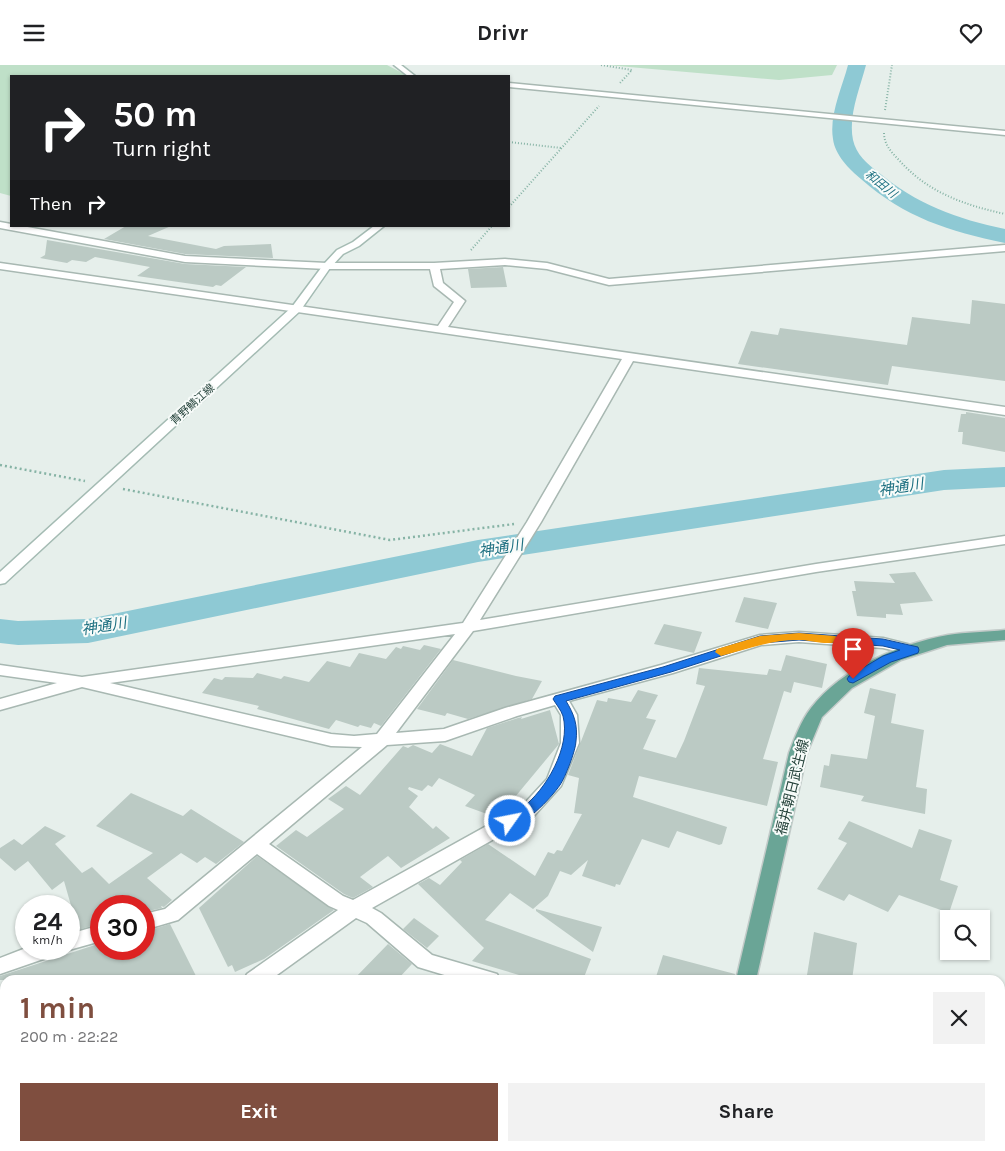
<!DOCTYPE html>
<meta charset="utf-8">
<style>
:root{--surface:#fff;--page:#f2f2f2;--text:#202124;--muted:#757577;--accent:#7f4e3f}
body{margin:0;font-family:Karla,"Noto Sans JP",sans-serif;background:var(--page);color:var(--text);height:100vh;display:flex;flex-direction:column;font-size:19px;white-space:nowrap}
*{box-sizing:border-box;margin:0}
p{font-size:16px;color:var(--muted)}
.icon{flex:none;width:28px;height:28px;fill:none;stroke:currentColor;stroke-width:2;stroke-linecap:round;stroke-linejoin:round}
.map{position:relative;flex:1;overflow:hidden}
.sheet{position:absolute;left:0px;top:910px;width:1005px;height:176px;display:flex;flex-direction:column;background:var(--surface);border-radius:15px 15px 0 0;box-shadow:0 1px 4px #0004}
.sheet>*{flex:none}
.top-card{position:absolute;left:10px;top:10px;width:500px;height:152px;border-radius:0px;box-shadow:0 1px 4px #0004;background:#202124;color:#fff;overflow:hidden}
.controls{position:absolute;left:940px;top:845px;display:grid;gap:10px}
.controls a{display:grid;place-items:center;width:50px;height:50px;border-radius:0px;background:var(--surface);box-shadow:0 1px 4px #0004;font-size:25px}
.speed{position:absolute;left:15px;top:830px;display:flex;gap:10px;font-size:25px;font-weight:700;text-align:center}
.speed>*{display:grid;place-content:center;width:65px;height:65px;border-radius:50%;background:var(--surface);box-shadow:0 1px 4px #0004;line-height:1}
.speed small{font-size:12px;font-weight:400}
.speed .limit{border:8px solid #d22;background:#fff;color:#111}
.pin{position:absolute;display:grid;place-items:center;width:42px;height:42px;color:#fff;margin:-51px -21px;border-radius:50% 50% 50% 0;rotate:-45deg;box-shadow:0 0 5px #0007}
.pin .icon{rotate:45deg}
.me{position:absolute;width:55px;margin:-28px;rotate:57deg;stroke-linejoin:round;filter:drop-shadow(0 0 4px #0008)}
.turn{display:flex;align-items:center;gap:18px;height:105px;padding:0 20px;font-size:22px}
.turn .icon{width:65px;height:65px;stroke-width:2.5}
.turn b{display:block;font-size:35px;line-height:42px}
.then{display:flex;align-items:center;height:48px;padding:0 20px;background:#0003;gap:10px;font-size:19px}
.round{display:grid;place-items:center;flex:none;width:52px;height:52px;border-radius:0px;background:var(--page)}
.overview{display:flex;align-items:center;justify-content:space-between;height:85px;padding:0 20px}
h1{font-size:30px;font-weight:700;line-height:38px;color:var(--accent)}
.cta{display:flex;gap:10px;margin-top:auto;padding:10px 20px}
.cta a{flex:1;height:58px;border-radius:0px;background:var(--accent);color:#fff;font-size:20px;font-weight:700;line-height:58px;text-align:center}
.cta a+a{background:var(--page);color:var(--text)}
header{display:flex;justify-content:space-between;align-items:center;height:65px;padding:0 20px;background:var(--surface);font-size:22px;font-weight:700}
.map>svg:first-child{display:block}
.green{fill:#bfe0c8}
.lines{fill:none;stroke-linecap:round;stroke-linejoin:round}
.river{fill:#8ec9d4;fill-rule:evenodd}
.building{fill:#bbcac4}
.minor-casing{stroke:#a8b8b2;stroke-width:3}
.tertiary-casing{stroke:#a8b8b2;stroke-width:3}
.secondary-casing{stroke:#a4bbb3;stroke-width:3}
.primary-casing{stroke:#c2cac8;stroke-width:3}
.path-far1{stroke:#86b3a5;stroke-width:2;stroke-dasharray:1 2;stroke-linecap:butt}
.path{stroke:#86b3a5;stroke-width:2.5;stroke-dasharray:2 3;stroke-linecap:butt}
.minor{fill:#fff;fill-rule:evenodd}
.tertiary{fill:#fff;fill-rule:evenodd}
.secondary{fill:#fff;fill-rule:evenodd}
.primary{fill:#6aa596;fill-rule:evenodd}
.route{fill:#1a73e8;stroke:#114b97}
.slow{fill:#f59e0b}
.labels{text-anchor:middle;stroke-width:4;stroke-linejoin:round;paint-order:stroke}
.far-street-label{font-size:11px;fill:#24423a;stroke:#f7fbf9}
.far-water-label{font-size:12px;font-style:italic;fill:#1c6f80;stroke:#f7fbf9}
.street-label{font-size:14px;fill:#24423a;stroke:#f7fbf9}
.water-label{font-size:15px;font-style:italic;fill:#1c6f80;stroke:#f7fbf9}
</style>
<header><svg class="icon" aria-label="menu" viewBox="0 0 24 24"><path d="M4 6h16M4 12h16M4 18h16"/></svg>Drivr<svg class="icon" aria-label="heart" viewBox="0 0 24 24"><path d="M12 20l-8-8c-3-5 5-10 8-4 3-6 11-1 8 4z"/></svg></header>
<div class="map">
<svg width="1005" height="1086" viewBox="0 0 1005 1086">
<rect width="100%" height="100%" fill="#e6efeb"/>
<path class="green" d="M0,0h387l19,10 -395,1v120l-11,-3z
M606,0h231l-5,10 -53,5z"/>
<g class="lines">
<path class="river" d="M848,0h18c-6,23 -18,51 -13,75 3,14 14,24 25,32 38,32 79,47 127,57v14c-56,-12 -100,-25 -144,-64 -12,-10 -26,-24 -28,-40 -4,-24 9,-51 15,-74z
M1005,402v20l-61,3 -466,72 -390,81 -70,2 -18,-2v-24l18,2 70,-2 390,-79 466,-70z"/>
</g>
<path class="building" d="M126,161h45l-23,10 68,13 8,-3 47,-2 2,14 -88,-4 -81,-15z
M47,175l138,24 61,3 -25,19 -5,-1 -3,2 -76,-11 13,-9 -55,-10 -9,5 -14,-2 -5,3 -27,-5 5,-3z
M503,202l4,20 -36,1 -3,-19z
M972,235l33,4v77l-113,-15 -4,19 -150,-21 13,-33 27,4 2,-7 127,17 5,-28 58,7z
M966,347l39,6v34l-43,-8 1,-12h-5l3,-18h5z
M915,507l18,29 -33,3 3,11 -17,-1v4l-29,-2 -5,-25h4l-2,-10 41,2 -6,-9z
M744,532l33,6 -9,26 -33,-7z
M664,559l38,8 -8,21 -40,-9z
M424,580l17,4 -60,77 -7,-3 -3,5 -11,-3 -2,2 -22,-7 -7,9 -72,-20 2,-3 -57,-13 12,-15 8,2 3,-3 28,1 4,-5 24,6 3,-3 25,6 18,-21 23,6 9,-14 27,6 10,-12 5,2 2,-3 17,4z
M786,590l41,9 -5,24 -28,-6 -3,11 -7,-2 -21,68 15,3 -11,44 -128,-30 -6,21 94,30 -5,17 -3,1 -42,-14 -8,17 -27,-9 -22,46 -4,-1 -1,3 -33,-11 6,-16 -17,15 -11,-4 -12,25 -15,13 -23,-16 -25,27 106,39 -8,21h-47l-64,-19 12,-13 -66,-64 11,-6 11,7 22,-23 -2,-2 28,-16 47,32 13,-24 6,2 3,-4 5,1 20,-37 -8,-1 5,-35 -11,-3 29,-75 10,2 1,-4 23,4 7,-12 20,5 -12,23 10,2 -13,29 33,9 8,-17 21,-55 -9,-2 3,-16 68,7 2,-6 12,2z
M453,595l63,16 26,5 -10,18 -64,20 -21,-6 -2,3 -28,-7z
M870,623l26,6 -5,29 33,7 -8,57 11,2 -2,25 -64,-13 3,-5 -44,-9 4,-22 5,1 2,-12 36,5 8,-43 -11,-3z
M550,645l9,34 -44,53 -28,17 -22,-8 10,-11 -36,-17 -7,9 -4,-2 -6,6 -13,-4 -1,2 10,7 -9,11 24,22 3,-3 14,12 -49,30 -13,-12 -28,21 13,10 -20,11 -9,-4 -68,-48 20,-16 11,7 37,-28 -16,-10 18,-13 14,9 43,-49 5,2 5,-3 19,8 8,-9 32,12 15,-28 31,-10 4,-1 -1,2z
M131,728l52,23 8,-7 53,33 -28,22 -11,-7 -8,6 -16,-10 -34,25 25,22 -8,7 -3,-1 1,2 -18,4v-6h-43v17l-23,7 -14,-49 -12,9 -24,-29 -13,10 -15,-13v-10l14,-9 8,6 23,-19 21,10 -11,8 27,29 10,-6 17,17 44,-31 -57,-27z
M849,756l63,27 7,-19 33,11 -12,40 18,6 -9,27 -50,-18 -11,17 -39,-18 -5,7 -27,-12 30,-46 -9,-4z
M257,791l77,54 -70,49 -29,13 -3,-7 -4,2 -29,-59z
M536,844l66,18 -9,25 -57,-41z
M414,853l25,18 -12,12 -24,-19z
M170,859l28,56h-198v-4l101,-33v6h43v-17z
M814,867l43,11 -5,37h-25l-20,-5z
M388,879l24,20 -15,16h-44z
M663,890l72,19 -1,6h-79z"/>
<g class="lines">
<defs>
<path id="minor" d="M0,157l11,2v2h11l163,30 142,7h107l71,-4 42,4 62,16 396,-34v6l-396,34 -62,-16 -42,-4 -65,4 3,14 22,18 -17,26 557,80v8l-372,-54 -92,161 -61,98 336,-56 189,-28v8l-189,28 -343,59 -77,102 48,-4 61,-21 156,-43 99,-30 39,-3 84,6 36,9 2,3 -2,3 -6,2 -30,-7 -84,-6 -38,3 -88,28 -104,28 8,14 2,28 -18,43 -28,31 -161,91 9,5 51,42 65,19 3,6h-39l-43,-13 -51,-44 -11,-5 -86,62h-26l3,-6 91,-64 -9,-4 -72,-52 -79,66 -34,10v-16l21,-5 197,-162 -31,-1 -249,-59 -82,23v-11l57,-16 -57,-8v-10l82,12 381,-54 64,-101 95,-163 -622,-90v-6l438,63 16,-24 -20,-16 -4,-17h-103l-142,-7 -185,-34zM455,569l-78,100 -23,2 -23,-2 -221,-51zM555,640l6,10v28l-14,36 -26,28 -168,93 -10,-4 -74,-52 118,-99 58,-4 72,-25z
M101,860v16l-32,9 -4,-1h4v-15z
M26,883l32,1 -3,6 -55,19v-16z
M1000,1070l5,1v15h-14l-2,-5h11z
M129,1081h23l-2,5h-24z
M225,1081h29l3,5h-30z"/>
<path id="tertiary" d="M509,18l496,48v4l-496,-48z"/>
<path id="secondary" d="M394,0h7l14,11h-7z
M374,161h10l-25,20 -16,8 -13,14 -30,43 -295,272 -5,1v-12l292,-265 32,-43 13,-14 16,-8z"/>
<path id="primary" d="M1005,565v10l-58,5 -46,15 -49,28 -30,29 -15,36 -51,227h-20l53,-227c6,-16 12,-32 22,-45 31,-40 88,-64 137,-73 18,-3 38,-3 57,-5z
M697,1081h23v5h-24z"/>
</defs>
<use href="#minor" class="minor-casing"/>
<use href="#tertiary" class="tertiary-casing"/>
<use href="#secondary" class="secondary-casing"/>
<use href="#primary" class="primary-casing"/>
<path class="path-far1" d="M601,0l31,5 -12,13
M885,45l7,-45
M884,68c0,11 7,19 15,27 28,32 65,45 106,54
M509,77l52,6
M509,142l90,-101
M471,185l21,-24"/>
<path class="path" d="M0,400l85,16
M123,424l267,51 124,-16"/>
<use href="#minor" class="minor"/>
<use href="#tertiary" class="tertiary"/>
<use href="#secondary" class="secondary"/>
<use href="#primary" class="primary"/>
</g>
<path class="route" d="M799,568l84,6 35,8 1,3 -1,3 -27,9 -38,21 -4,-1 -2,-3 2,-3 34,-20 17,-6 -17,-4 -84,-6 -38,3 -90,29 -105,29c8,13 12,24 10,40 0,9 -11,37 -16,44 -9,13 -38,45 -55,40l-2,-4c4,-7 13,-8 19,-13 24,-18 49,-61 41,-92 -2,-6 -7,-12 -10,-17l2,-3 108,-29 97,-31z"/>
<path class="slow" d="M799,568l36,3 6,3c-7,8 -28,2 -39,1 -29,-1 -54,9 -81,16l-6,-4 2,-3 43,-13z"/>
<g class="labels">
<g class="far-street-label">
<text transform="translate(192 339) rotate(-42)" y="4">青野鯖江線</text>
</g>
<g class="far-water-label">
<text transform="translate(881 119) rotate(39)" y="4">和田川</text>
</g>
<g class="street-label">
<text transform="translate(792 722) rotate(-76)" y="5">福井朝日武生線</text>
</g>
<g class="water-label">
<text transform="translate(901 422) rotate(-9)" y="5">神通川</text>
<text transform="translate(501 483) rotate(-9)" y="5">神通川</text>
<text transform="translate(104 561) rotate(-9)" y="5">神通川</text>
</g>
</g>
</svg>
<div class="controls">
<a><svg class="icon" aria-label="search" viewBox="0 0 24 24"><circle cx="10" cy="10" r="6"/><path d="M15 15l6 6"/></svg></a>
</div>
<div class="speed"><div>24<small>km/h</small></div><div class="limit">30</div></div>
<div class="pin" style="left:853px;top:614px;background:#d93025"><svg class="icon" aria-label="arrive" viewBox="0 0 24 24"><path d="M6 21V4h12l-3 4 3 4H6"/></svg></div>
<svg class="me" style="left:510px;top:756px" viewBox="-20 -20 40 40"><circle r="17" fill="#1a73e8" stroke="#fff" stroke-width="3"/><path d="M0-11L8 9 0 5-8 9z" fill="#fff"/></svg>
<div class="top-card">
<div class="turn"><svg class="icon" aria-label="right" viewBox="0 0 24 24"><path d="M7 20v-9h11M14 6l5 5-5 5"/></svg><div><b>50 m</b>Turn right</div></div>
<div class="then">Then<svg class="icon" aria-label="right" viewBox="0 0 24 24"><path d="M7 20v-9h11M14 6l5 5-5 5"/></svg></div>
</div>
<section class="sheet">
<div class="overview"><div><h1>1 min</h1><p>200 m · 22:22</p></div><a class="round"><svg class="icon" aria-label="close" viewBox="0 0 24 24"><path d="M6 6l12 12M18 6L6 18"/></svg></a></div>
<div class="cta"><a>Exit</a><a>Share</a></div>
</section>
</div>
